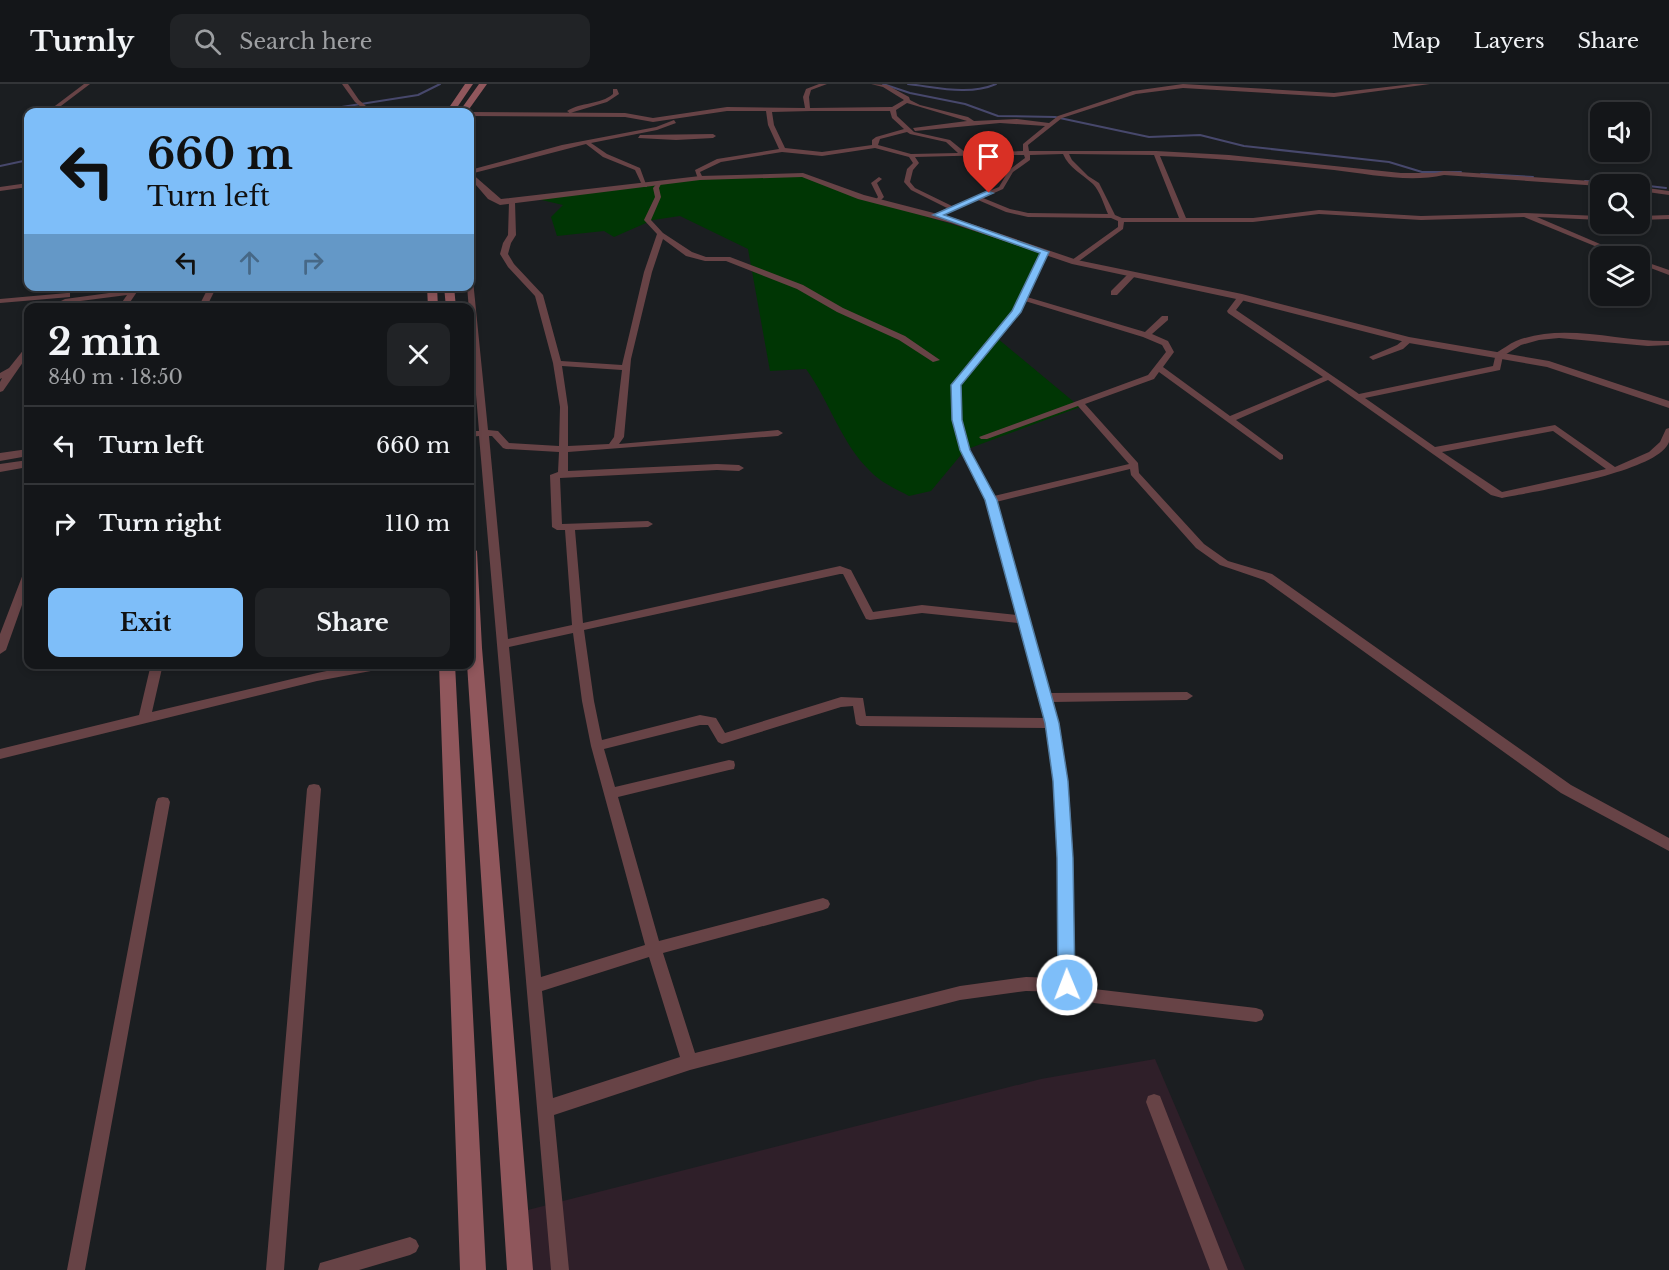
<!DOCTYPE html>
<meta charset="utf-8">
<style>
:root{--surface:#141619;--page:#212326;--text:#f1f3f6;--muted:#9d9fa2;--line:#333538;--accent:#7ebef9}
body{margin:0;font-family:"Libre Baskerville",serif;background:var(--page);color:var(--text);height:100vh;display:flex;flex-direction:column;font-size:22px;white-space:nowrap}
*{box-sizing:border-box;margin:0}
p{font-size:20px;color:var(--muted)}
.icon{flex:none;width:33px;height:33px;fill:none;stroke:currentColor;stroke-width:2;stroke-linecap:round;stroke-linejoin:round}
.map{position:relative;flex:1;overflow:hidden}
.sheet{position:absolute;left:24px;top:219px;width:450px;height:366px;display:flex;flex-direction:column;background:var(--surface);border-radius:12px;box-shadow:0 3px 9px #0003,0 0 0 2px var(--line)}
.sheet>*{flex:none}
.top-card{position:absolute;left:24px;top:24px;width:450px;height:183px;border-radius:12px;box-shadow:0 3px 9px #0003,0 0 0 2px var(--line);background:#7ebef9;color:#111;overflow:hidden}
.controls{position:absolute;left:1590px;top:18px;display:grid;gap:12px}
.controls a{display:grid;place-items:center;width:60px;height:60px;border-radius:12px;background:var(--surface);box-shadow:0 3px 9px #0003,0 0 0 2px var(--line);font-size:30px}
.pin{position:absolute;display:grid;place-items:center;width:51px;height:51px;color:#fff;margin:-62px -26px;border-radius:50% 50% 50% 0;rotate:-45deg;box-shadow:0 0 6px #0007}
.pin .icon{rotate:45deg}
.me{position:absolute;width:66px;margin:-33px;rotate:359deg;stroke-linejoin:round;filter:drop-shadow(0 0 4px #0008)}
.turn{display:flex;align-items:center;gap:21px;height:126px;padding:0 24px;font-size:27px}
.turn .icon{width:78px;height:78px;stroke-width:2.5}
.turn b{display:block;font-size:42px;line-height:51px}
.lanes{display:flex;align-items:center;height:57px;padding:0 24px;background:#0003;justify-content:center;gap:30px;direction:ltr}
.lanes .off{opacity:.35}
.round{display:grid;place-items:center;flex:none;width:63px;height:63px;border-radius:12px;background:var(--page)}
.headline{display:flex;align-items:center;justify-content:space-between;height:102px;padding:0 24px}
h1{font-size:36px;font-weight:700;line-height:45px}
.action{display:flex;gap:12px;margin-top:auto;padding:12px 24px}
.action a{flex:1;height:69px;border-radius:12px;background:var(--accent);color:#111;font-size:24px;font-weight:700;line-height:69px;text-align:center}
.action a+a{background:var(--page);color:var(--text)}
ul{padding:0;list-style:none}
li{display:flex;align-items:center;gap:18px;height:78px;padding:0 24px;border-top:2px solid var(--line)}
li div{flex:1}
li b{display:block;font-size:22px}
li em{font-style:normal}
header{display:flex;align-items:center;gap:36px;box-sizing:border-box;height:84px;padding:0 30px;background:var(--surface);border-bottom:2px solid var(--line)}
header strong{font-size:28px}
nav{display:flex;gap:33px;margin-inline-start:auto;font-size:21px}
.search{width:420px;height:54px;background:var(--page);display:flex;align-items:center;gap:15px;box-sizing:border-box;padding:0 21px;border-radius:12px;color:var(--muted);font-size:22px}
.map>svg:first-child{display:block}
.industrial{fill:#2f1f29}
.green{fill:#003604}
.lines{fill:none;stroke-linecap:round;stroke-linejoin:round}
.stream{stroke:#47486c;stroke-width:2}
.minor{fill:#674346;fill-rule:evenodd}
.tertiary{fill:#674346;fill-rule:evenodd}
.secondary{fill:#90575c;fill-rule:evenodd}
.route{fill:#7ebef9;stroke:#527ca2;stroke-width:1.5}
</style>
<header>
<strong>Turnly</strong>
<div class="search"><svg class="icon" aria-label="search" viewBox="0 0 24 24"><circle cx="10" cy="10" r="6"/><path d="M15 15l6 6"/></svg>Search here</div>
<nav><a>Map</a><a>Layers</a><a>Share</a></nav>
</header>
<div class="map">
<svg width="1669" height="1186" viewBox="0 0 1669 1186">
<rect width="100%" height="100%" fill="#1b1e21"/>
<path class="industrial" d="M1155,975l90,211h-725l-4,-57 525,-134z"/>
<path class="green" d="M803,91l58,22 184,55 -9,21 -39,65 83,69 -115,43 -34,41 -22,5c-13,-7 -29,-14 -39,-25 -29,-28 -40,-69 -64,-102l-36,2 -22,-122 -68,-33 -27,4 -39,17 -10,-6 -47,5 -6,-19 12,-12 -30,-7 167,-20z"/>
<g class="lines">
<path class="stream" d="M883,0l27,9 55,11 33,12 57,1 94,20 51,-2 44,11 145,16 33,10h39
M908,0c28,3 61,12 88,0
M310,28l108,-17 22,-11
M0,82l28,-6
M1481,90l52,3
M1585,97l51,3
M1640,101l26,3"/>
<path class="minor" d="M84,0h6l-37,28h-6z
M342,0h6l11,16 14,12h-6l-12,-10z
M819,0h8l-16,6 -2,7 1,11 82,-1 12,-7 -21,-13 -12,-3 16,1 22,12 1,3 10,5 48,12 6,4 43,-2 32,4 9,-7 75,-25 50,-7 151,9 79,-9h17l-96,13 -151,-9 -47,6 -74,24 -34,27 1,6h127l73,4 172,18h34l9,-2 162,11 3,2 -9,2 -156,-11c-35,8 -75,-1 -110,-5 -58,-6 -115,-12 -174,-14l26,62h67l66,-8 102,6 104,-3 75,3v4l-63,-3 91,39h-9l-95,-39 -103,3 -102,-6 -66,8h-129l-1,7 -48,35h-3v-4l46,-33v-6l-7,-3 -83,-1 -22,-5 -28,-12 -39,16h-4v-2l12,-6 -36,-18 -7,-8 3,-13 6,-6 -4,-6 -34,-9 -53,8 -40,-4 -61,10 -21,10 3,6 -5,1 -3,-9 22,-11 62,-10 -11,-24 -2,-14h-39l-74,11 -28,-5 -155,-1 -1,-4 156,1 28,5 74,-11 78,1 -2,-11 3,-8zM907,19l60,18 -54,7 2,3 85,-8 45,3 -22,18v7l-57,2 -16,-13 -36,-8 -17,-16 -1,-6zM811,27h79l2,7 12,11 -28,8 -4,3v5l-50,7 -37,-4 -11,-23 -2,-13zM907,48l3,2 36,8 12,11 -47,1 -33,-9 2,-6zM1063,70c6,14 19,20 30,30 7,7 11,21 15,30l-80,-1 -18,-4 -27,-11 20,-9 10,-17 17,-12v-5zM1069,70l85,1 25,63h-57l-7,-3 -16,-32 -11,-7 -16,-16zM992,71h32l1,3 -16,12 -10,17 -47,19 -37,-18 -5,-6 3,-12 6,-7 -4,-6z
M613,5h4l2,5 -12,8 -37,11 -3,-2c14,-9 33,-6 46,-17z
M674,36l2,3 -19,7 -66,13 16,11 33,14 7,19h-4l-8,-17 -32,-13 -17,-13 -116,30v-4l92,-25 94,-18z
M28,43v5h-4v-2z
M640,51l73,-1 3,2 -3,2 -37,2 -38,-2z
M879,93l3,2 -5,4 7,14 -6,6 -3,-2 3,-4 -7,-14z
M658,98l3,2 -2,4 2,9 -10,23 12,13 29,19 14,5h24l73,28 40,23 62,28 35,24 -7,2 -34,-22 -62,-28 -40,-23 -71,-28h-21l-19,-5 -23,-17 -11,33 -21,87 -7,78 -5,7 159,-14 5,3 -5,3 -210,16v19l149,-7 22,1 5,3 -5,3 -22,-1 -157,8 2,46 86,-3 5,3 -5,3 -73,3 8,93 257,-57 11,4 22,42 49,-7 95,10 -31,-115 -26,-50 -8,-30v-35l60,-74 30,-61 7,2 -22,45 118,35 17,-16h6v4l-16,14 16,7 6,11 -11,15 67,49 93,-39 -95,-64 -1,-2 12,-16h3l4,2 -10,13 123,84 134,-28 3,-13c7,-4 13,-9 20,-12 48,-19 103,1 153,0v4l-21,1 -89,-8 -20,2 -18,5 -18,11 -3,14 -135,28 70,49 120,-22 60,42 34,-15 11,-10 6,-13 3,-1c0,4 0,11 0,14 -10,30 -137,50 -167,56l-11,-3 -163,-115 -92,40 47,35v4l-3,1 -121,-88 -5,7 -69,25 53,59 1,10 65,71 24,17 44,13 299,211 98,53v13l-108,-58 -297,-213 -44,-15 -24,-17 -65,-73 -1,-6 -134,33 54,191 137,-1 6,4 -6,4 -134,2c24,90 20,187 22,279l19,8 162,19 6,2 2,5 -2,5 -6,2 -162,-19 -27,-11 -41,-1 -66,9 -270,70 -136,45 15,155h-18l-72,-834 -9,1v-6h9l-12,-145h3v-6h3l15,150 10,1 11,12 50,3 1,-39 -7,-44 -18,-67 -27,-29 -8,-13 3,-11 5,-8 1,-33 3,-2 3,2 1,33 -5,8 -3,11 6,10 29,31 18,66 61,4 22,-93 13,-38 -13,-14 11,-23 -2,-9zM1025,217l118,36 19,8 4,7 -18,23 -169,62 2,2h6l91,-33 51,58 -135,32 -24,-46 -8,-30 -2,-35 59,-71zM562,282l60,4 -8,67 -5,7 -41,2v-39zM1553,347l53,38 -104,23 -60,-40zM489,352h3l11,12 3,1 53,3 -1,20 -8,3 2,52 5,3h8l7,95 -64,14zM840,490h3l23,45 4,1 52,-7 97,10 25,95 -178,-2 -3,-18 -22,-1 -116,36 -9,-15 -16,-3 -98,25 -8,-39 -10,-71zM573,549l9,68 9,45 54,199 -104,32 -32,-330zM853,622l3,18 4,2 186,2 8,53 4,77 1,120 -33,-1 -66,9 -265,67 -32,-100 160,-43 5,-2 2,-4 -2,-4 -5,-2 -164,43 -41,-144 111,-27 5,-1 1,-4 -1,-4 -5,-1 -114,27 -11,-38 96,-24h8l10,17 4,2 119,-37zM649,873l31,100 -127,41 -11,-107z
M28,99v4l-28,4v-4z
M1640,103l29,4v4l-29,-4z
M1669,131v4l-29,1v-4z
M1640,176l29,10v5l-29,-11z
M1130,188l7,2 -20,21h-6v-4z
M209,202h8l-11,22h-8z
M132,203l7,2 -13,19h-8l9,-13 -62,8 -4,-2 4,-2 66,-9z
M67,209h3v4l-70,6v-4z
M1406,254l7,2 -10,9 -30,11 -4,-3 28,-12z
M25,264h3v7l-25,36 -3,1v-10l2,-4 -2,1v-6l9,-5z
M28,486v18l-22,62 -6,4v-20l23,-60z
M151,580h12l-11,48 165,-39 44,-9h32l-6,4 -70,13 -317,78v-10l139,-34z
M314,700l5,1 2,4 -37,481h-18l41,-481 2,-4z
M163,713l5,1 2,4 -85,468h-18l89,-468 2,-4z
M1154,1010l6,2 68,174h-18l-64,-168 2,-6z
M410,1153l6,3 3,6 -3,6 -6,3 -51,15h-41l2,-7 7,-2z"/>
<path class="tertiary" d="M470,88l31,27 199,-23 103,-3 61,22 93,24 120,41 165,34 167,43 140,24 120,40v7l-122,-41 -138,-24 -168,-43 -169,-36 -121,-41 -93,-24 -56,-22 -102,3 -200,25 -12,-6 -18,-21z
M28,365v7l-28,5v-8z
M28,376v7l-28,5v-8z"/>
<path class="secondary" d="M465,0h8l-19,28h-8z
M479,0h8l-20,28h-8z
M427,202h10l1,22h-10z
M444,202h10l2,22h-10z
M470,462l7,5 5,97 51,622h-26l-40,-606h3z
M439,580h16l31,606h-26z"/>
</g>
<path class="route" d="M987,107l6,2 -49,22 105,37 -28,60 -60,73 1,35 8,30 27,50 62,223 9,58 5,77 2,127 -2,6 -6,2 -7,-2 -2,-6 -1,-127 -4,-77 -8,-58 -60,-223 -25,-50 -8,-30 -1,-35 61,-74 28,-58 -107,-38z"/>
</svg>
<div class="controls">
<a><svg class="icon" aria-label="sound" viewBox="0 0 24 24"><path d="M4 9h4l5-4v14l-5-4H4zM17 9q2 3 0 6"/></svg></a>
<a><svg class="icon" aria-label="search" viewBox="0 0 24 24"><circle cx="10" cy="10" r="6"/><path d="M15 15l6 6"/></svg></a>
<a><svg class="icon" aria-label="layers" viewBox="0 0 24 24"><path d="M12 4l9 5-9 5-9-5zM3 14l9 5 9-5"/></svg></a>
</div>
<div class="pin" style="left:989px;top:109px;background:#d93025"><svg class="icon" aria-label="arrive" viewBox="0 0 24 24"><path d="M6 21V4h12l-3 4 3 4H6"/></svg></div>
<svg class="me" style="left:1067px;top:901px" viewBox="-20 -20 40 40"><circle r="17" fill="#7ebef9" stroke="#fff" stroke-width="3"/><path d="M0-11L8 9 0 5-8 9z" fill="#fff"/></svg>
<div class="top-card">
<div class="turn"><svg class="icon" aria-label="left" viewBox="0 0 24 24"><path d="M17 20v-9H6M10 6l-5 5 5 5"/></svg><div><b>660 m</b>Turn left</div></div>
<div class="lanes"><svg class="icon" aria-label="left" viewBox="0 0 24 24"><path d="M17 20v-9H6M10 6l-5 5 5 5"/></svg><svg class="icon off" aria-label="ahead" viewBox="0 0 24 24"><path d="M12 20V5M6 11l6-6 6 6"/></svg><svg class="icon off" aria-label="right" viewBox="0 0 24 24"><path d="M7 20v-9h11M14 6l5 5-5 5"/></svg></div>
</div>
<section class="sheet">
<div class="headline"><div><h1>2 min</h1><p>840 m · 18:50</p></div><a class="round"><svg class="icon" aria-label="close" viewBox="0 0 24 24"><path d="M6 6l12 12M18 6L6 18"/></svg></a></div>
<ul>
<li><svg class="icon" aria-label="left" viewBox="0 0 24 24"><path d="M17 20v-9H6M10 6l-5 5 5 5"/></svg><div><b>Turn left</b></div><em>660 m</em></li>
<li><svg class="icon" aria-label="right" viewBox="0 0 24 24"><path d="M7 20v-9h11M14 6l5 5-5 5"/></svg><div><b>Turn right</b></div><em>110 m</em></li>
</ul>
<div class="action"><a>Exit</a><a>Share</a></div>
</section>
</div>
